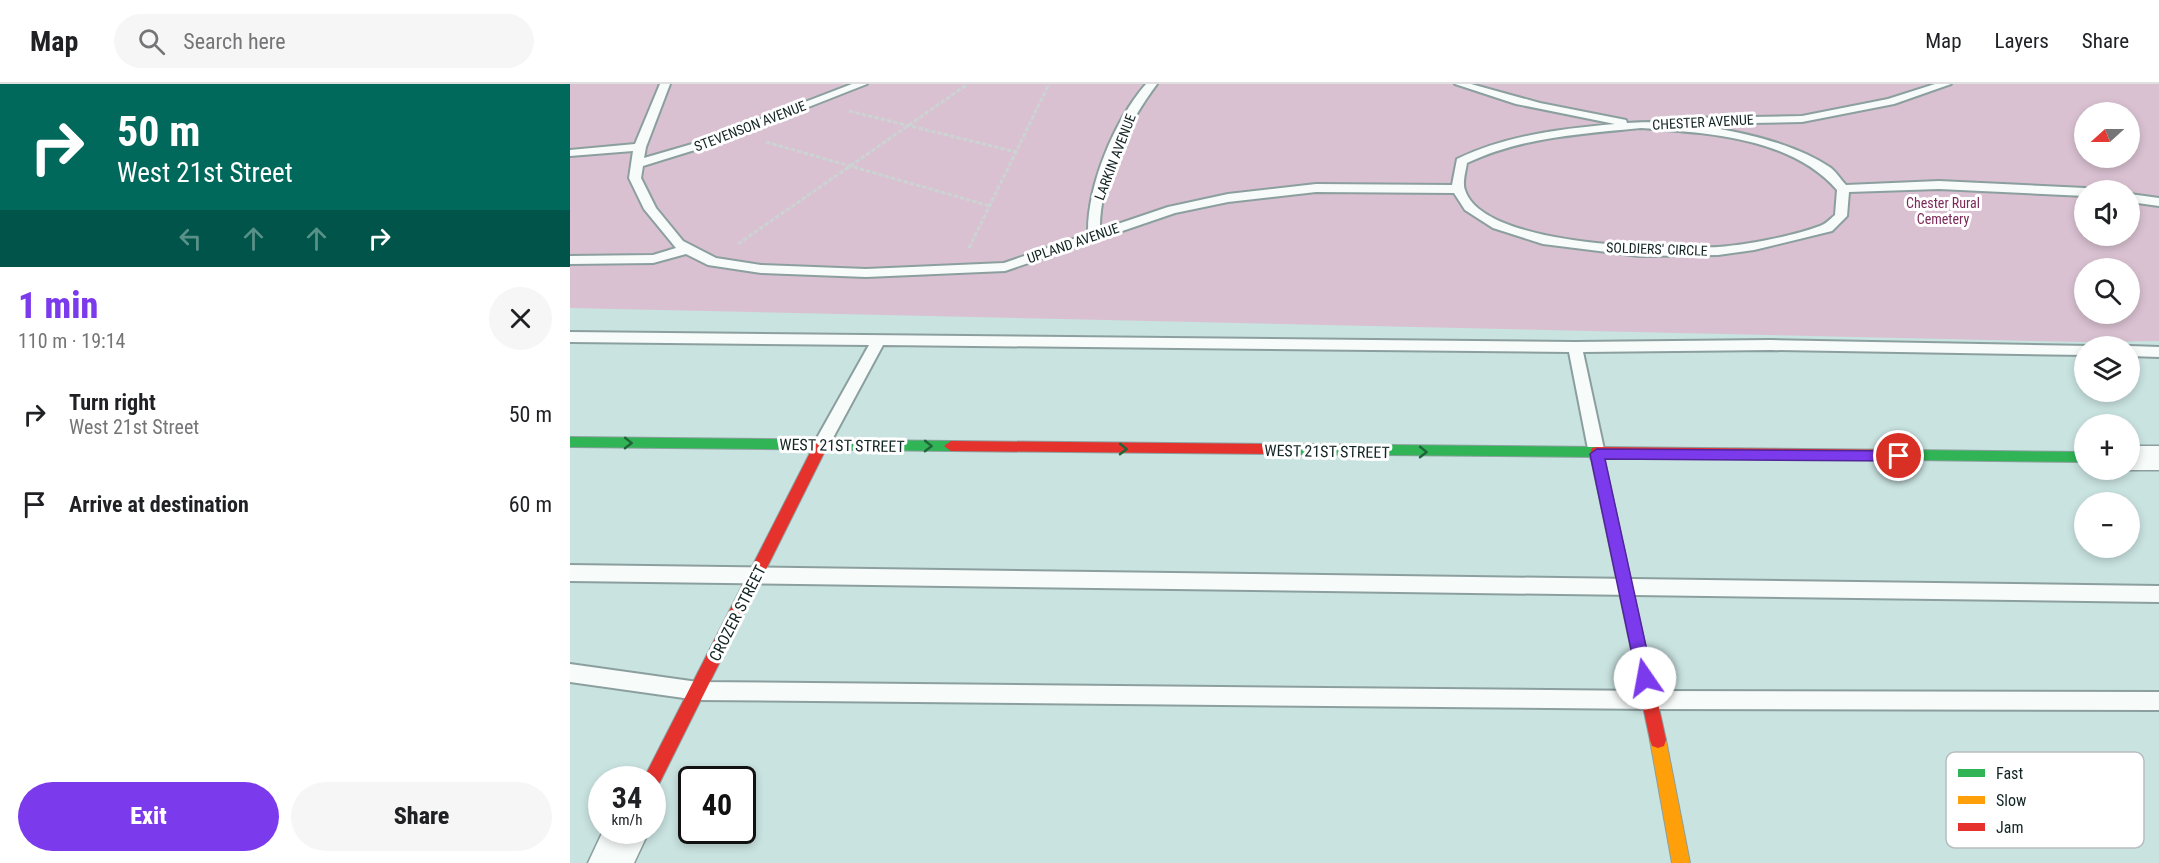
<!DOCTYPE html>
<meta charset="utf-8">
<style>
:root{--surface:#fff;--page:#f6f6f6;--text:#202124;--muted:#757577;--line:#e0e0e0;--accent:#7c3aed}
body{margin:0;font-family:"Roboto Condensed",sans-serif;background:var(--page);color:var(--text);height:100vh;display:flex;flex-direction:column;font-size:22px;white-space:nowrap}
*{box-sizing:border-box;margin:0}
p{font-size:20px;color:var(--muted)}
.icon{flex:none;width:33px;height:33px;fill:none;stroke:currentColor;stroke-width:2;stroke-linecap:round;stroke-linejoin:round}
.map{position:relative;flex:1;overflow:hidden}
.details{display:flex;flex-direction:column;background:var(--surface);width:570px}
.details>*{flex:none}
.hud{background:#00695c;color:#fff;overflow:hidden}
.needle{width:39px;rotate:249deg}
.tools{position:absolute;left:1504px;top:18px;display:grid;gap:12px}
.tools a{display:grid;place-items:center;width:66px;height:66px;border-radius:50%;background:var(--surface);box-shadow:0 3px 9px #0003;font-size:30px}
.speed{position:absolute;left:18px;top:682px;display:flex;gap:12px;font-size:30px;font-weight:700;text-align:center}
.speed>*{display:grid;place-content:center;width:78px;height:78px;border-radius:50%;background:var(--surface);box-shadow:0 3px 9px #0003;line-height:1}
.speed small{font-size:15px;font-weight:400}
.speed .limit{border:3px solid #111;border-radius:9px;background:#fff;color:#111}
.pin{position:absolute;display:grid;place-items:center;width:51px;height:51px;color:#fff;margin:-26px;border:3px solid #fff;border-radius:50%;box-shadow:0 2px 6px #0007}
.me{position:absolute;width:66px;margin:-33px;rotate:348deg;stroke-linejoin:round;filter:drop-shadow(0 0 4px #0008)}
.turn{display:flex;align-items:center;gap:21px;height:126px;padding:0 18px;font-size:27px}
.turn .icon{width:78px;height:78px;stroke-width:2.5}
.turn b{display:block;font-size:42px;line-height:51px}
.lanes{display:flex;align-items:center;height:57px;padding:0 18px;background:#0003;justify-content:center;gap:30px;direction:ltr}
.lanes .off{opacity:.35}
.round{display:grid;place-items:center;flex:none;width:63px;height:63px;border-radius:32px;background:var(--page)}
.headline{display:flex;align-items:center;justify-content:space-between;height:102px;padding:0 18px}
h1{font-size:36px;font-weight:800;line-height:45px;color:var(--accent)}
.cta{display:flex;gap:12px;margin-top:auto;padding:12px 18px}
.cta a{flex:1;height:69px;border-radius:36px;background:var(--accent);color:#fff;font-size:24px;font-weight:800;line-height:69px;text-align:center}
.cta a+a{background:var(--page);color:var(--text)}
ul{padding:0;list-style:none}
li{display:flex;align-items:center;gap:18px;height:90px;padding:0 18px}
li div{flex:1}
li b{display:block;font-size:22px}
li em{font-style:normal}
header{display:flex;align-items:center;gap:36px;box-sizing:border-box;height:84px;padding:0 30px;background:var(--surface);border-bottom:2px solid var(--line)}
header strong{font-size:28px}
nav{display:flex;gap:33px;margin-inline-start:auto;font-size:21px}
.search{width:420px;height:54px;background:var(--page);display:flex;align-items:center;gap:15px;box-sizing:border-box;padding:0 21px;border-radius:33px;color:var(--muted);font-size:22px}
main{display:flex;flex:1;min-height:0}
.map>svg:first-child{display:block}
.green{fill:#d9c1d1;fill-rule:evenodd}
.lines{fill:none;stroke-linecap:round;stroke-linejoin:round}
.lane-casing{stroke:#8b9f9e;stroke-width:4}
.street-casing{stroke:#8b9f9e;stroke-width:3}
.fast-casing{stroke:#8b9f9e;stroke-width:2}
.slow-casing{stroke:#8b9f9e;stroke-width:2}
.jam-casing{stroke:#8b9f9e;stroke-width:2}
.path{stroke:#ccd3d3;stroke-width:3;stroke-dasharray:4.5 2;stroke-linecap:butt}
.lane{fill:#f7fbfa;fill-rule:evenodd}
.street{fill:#f7fbfa;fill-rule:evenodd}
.fast{fill:#30b455;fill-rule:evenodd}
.slow{fill:#ff9f0a;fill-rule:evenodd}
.jam{fill:#e5322d;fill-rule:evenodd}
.oneway{stroke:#20653a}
.route{fill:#7c3aed;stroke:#51269a;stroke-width:1.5}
.labels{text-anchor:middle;stroke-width:6;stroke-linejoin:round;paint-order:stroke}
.far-street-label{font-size:14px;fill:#122423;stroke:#fff}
.far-park-label{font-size:14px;fill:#7c2b59;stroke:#fff}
.street-label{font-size:16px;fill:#122423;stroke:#fff}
.key{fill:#fff;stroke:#b8bdbd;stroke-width:1.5}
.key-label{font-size:16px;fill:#122423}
</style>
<header>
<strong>Map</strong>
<div class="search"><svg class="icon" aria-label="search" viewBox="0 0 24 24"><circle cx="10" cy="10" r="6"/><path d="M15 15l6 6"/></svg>Search here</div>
<nav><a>Map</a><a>Layers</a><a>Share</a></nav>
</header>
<main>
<section class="details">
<div class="hud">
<div class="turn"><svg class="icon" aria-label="right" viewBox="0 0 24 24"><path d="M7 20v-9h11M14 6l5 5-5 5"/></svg><div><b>50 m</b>West 21st Street</div></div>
<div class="lanes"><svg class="icon off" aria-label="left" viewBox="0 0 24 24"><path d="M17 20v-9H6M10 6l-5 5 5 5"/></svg><svg class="icon off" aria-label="ahead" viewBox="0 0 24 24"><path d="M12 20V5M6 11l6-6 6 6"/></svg><svg class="icon off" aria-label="ahead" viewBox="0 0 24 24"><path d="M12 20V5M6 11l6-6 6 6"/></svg><svg class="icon" aria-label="right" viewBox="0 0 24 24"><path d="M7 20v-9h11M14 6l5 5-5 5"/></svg></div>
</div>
<div class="headline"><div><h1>1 min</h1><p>110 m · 19:14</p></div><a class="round"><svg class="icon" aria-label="close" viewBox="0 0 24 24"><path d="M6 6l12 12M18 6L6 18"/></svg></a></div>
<ul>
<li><svg class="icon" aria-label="right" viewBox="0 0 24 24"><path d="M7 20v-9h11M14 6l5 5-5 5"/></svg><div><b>Turn right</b><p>West 21st Street</p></div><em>50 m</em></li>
<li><svg class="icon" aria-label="arrive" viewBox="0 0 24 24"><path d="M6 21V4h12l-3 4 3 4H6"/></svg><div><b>Arrive at destination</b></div><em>60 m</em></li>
</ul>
<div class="cta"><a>Exit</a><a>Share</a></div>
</section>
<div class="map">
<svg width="1589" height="779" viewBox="0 0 1589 779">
<rect width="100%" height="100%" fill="#c9e3e1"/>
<path class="green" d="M0,0h1589v257l-78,1 -1511,-34zM1515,28h45v46h-45zM1515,106h45v46h-45zM1515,184h45v46h-45z"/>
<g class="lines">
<defs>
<path id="lane" d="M90,0h10l-24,63 -2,11 62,-18 146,-56h15l-153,60 -71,22 -2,12 15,30 27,33 33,17 45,7 105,4 138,-6 84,-29c-1,-48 26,-113 58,-150h11c-29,38 -58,97 -57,146l68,-23 60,-13 88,-10 136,1 5,-26c50,-24 103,-30 158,-35l-99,-20 -61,-20h16l69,19 86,17 1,3c56,-5 157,12 204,45 6,5 10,12 15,17l93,-4 146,7 5,2h-5v6l-146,-7 -90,3 -2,24 -15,15 -78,19 -36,5 -79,1 -96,-12 -50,-16 -28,-18 -11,-17 -138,-1 -88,10 -53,11 -170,58 -139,6 -105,-4 -53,-8 -22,-11 -33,9 -83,1v-8l83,-1 23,-7 -32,-39 -15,-31 4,-27 -63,5v-6l65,-6zM1071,44c66,5 150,9 196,62l-2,25c-5,4 -9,9 -15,11 -27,10 -73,19 -102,21 -50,3 -235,0 -253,-57 -3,-7 1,-20 2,-27 55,-26 114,-29 174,-35z
M1365,0h16l-57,20 -92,18 -109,2 -6,-3 6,-3 109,-2 86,-17z
M1560,110l29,4v8l-29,-4z
M0,248l1005,10 196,-2 319,6h-5v9l-314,-5 -188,2 22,102 -2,4 -6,2 -6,-2 -2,-4 -20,-102 -686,-7 -56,104h-12l-2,-4 56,-100 -299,-3z
M1558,262h2l29,1v10l-29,-1v-10z
M0,481l1589,21v16l-1589,-21z
M0,580l128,18 952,9 509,1v18l-509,-1 -952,-9 -128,-18z"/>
<path id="street" d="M1560,362h29v24h-32h3z
M33,747h46l-15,32h-46z"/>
<path id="fast" d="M0,353l381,4 7,5 -7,5 -381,-4z
M702,360l325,3 7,5 -7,5 -325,-3 -7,-5z
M1340,366l175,2v10l-175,-2 -7,-5z"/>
<path id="slow" d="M1088,648l6,2 2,6 24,123h-18l-22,-123 2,-6z"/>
<path id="jam" d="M251,356l7,5 -170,341 -6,2v-8h-9l3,-6 168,-329z
M381,357l321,3 7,5 -7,5 -321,-3 -7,-5z
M1027,363l313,3 7,5 -7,5 -306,-3 62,283 -2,6 -6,2 -6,-2 -2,-6 -60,-286 2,-6z"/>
</defs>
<use href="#lane" class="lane-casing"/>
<use href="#street" class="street-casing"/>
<use href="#fast" class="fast-casing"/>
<use href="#slow" class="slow-casing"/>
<use href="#jam" class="jam-casing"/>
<path class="path" d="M279,27l167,41
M196,58l224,64
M168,160l230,-160
M399,164l80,-164"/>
<use href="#lane" class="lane"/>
<use href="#street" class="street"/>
<use href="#fast" class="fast"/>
<use href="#slow" class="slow"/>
<use href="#jam" class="jam"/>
</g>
<defs><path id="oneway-chevron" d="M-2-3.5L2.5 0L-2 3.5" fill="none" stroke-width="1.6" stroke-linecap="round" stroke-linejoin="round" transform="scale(1.5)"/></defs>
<g class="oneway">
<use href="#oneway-chevron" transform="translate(58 359) rotate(1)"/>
<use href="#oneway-chevron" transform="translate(358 362) rotate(1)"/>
<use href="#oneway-chevron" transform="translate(553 365) rotate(1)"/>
<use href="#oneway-chevron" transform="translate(853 368) rotate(1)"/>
</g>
<path class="route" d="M1027,365l302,2 7,5 -7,5 -294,-2 48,219 -2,5 -6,2 -6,-2 -2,-5 -47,-224z"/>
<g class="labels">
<g class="far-street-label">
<text transform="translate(1133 38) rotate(-3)" y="5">CHESTER AVENUE</text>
<text transform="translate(180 42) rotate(-21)" y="5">STEVENSON AVENUE</text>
<text transform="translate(545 73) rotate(-69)" y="5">LARKIN AVENUE</text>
<text transform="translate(503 159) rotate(-19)" y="5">UPLAND AVENUE</text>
<text transform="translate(1087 165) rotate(2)" y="5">SOLDIERS' CIRCLE</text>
</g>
<g class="far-park-label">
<text x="1373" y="124">Chester Rural<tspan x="1373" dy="16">Cemetery</tspan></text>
</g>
<g class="street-label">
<text transform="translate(272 361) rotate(1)" y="6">WEST 21ST STREET</text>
<text transform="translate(757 367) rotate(1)" y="6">WEST 21ST STREET</text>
<text transform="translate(167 529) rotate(-63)" y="6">CROZER STREET</text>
</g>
</g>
<rect x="1376" y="668" width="198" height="96" rx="9" class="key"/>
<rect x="1388" y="685" width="27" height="8" fill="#30b455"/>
<rect x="1388" y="712" width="27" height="8" fill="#ff9f0a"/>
<rect x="1388" y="739" width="27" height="8" fill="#e5322d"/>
<g class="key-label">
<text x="1426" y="695">Fast</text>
<text x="1426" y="722">Slow</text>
<text x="1426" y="749">Jam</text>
</g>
</svg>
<div class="tools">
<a><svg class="needle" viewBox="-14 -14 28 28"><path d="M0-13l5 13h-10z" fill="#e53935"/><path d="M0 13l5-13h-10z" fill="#757577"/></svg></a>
<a><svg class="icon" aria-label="sound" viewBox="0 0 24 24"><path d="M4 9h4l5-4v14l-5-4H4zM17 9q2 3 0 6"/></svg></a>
<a><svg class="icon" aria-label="search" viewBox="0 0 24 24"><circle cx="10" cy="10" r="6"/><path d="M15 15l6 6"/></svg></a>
<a><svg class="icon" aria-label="layers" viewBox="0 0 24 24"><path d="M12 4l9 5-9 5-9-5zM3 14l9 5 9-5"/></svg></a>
<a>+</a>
<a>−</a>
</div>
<div class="speed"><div>34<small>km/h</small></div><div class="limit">40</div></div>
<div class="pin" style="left:1329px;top:372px;background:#d93025"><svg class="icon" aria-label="arrive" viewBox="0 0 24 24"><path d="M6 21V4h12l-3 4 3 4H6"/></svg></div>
<svg class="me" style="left:1075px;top:594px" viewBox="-20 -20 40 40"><circle r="19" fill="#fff"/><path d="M0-13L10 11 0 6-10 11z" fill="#7c3aed"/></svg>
</div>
</main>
